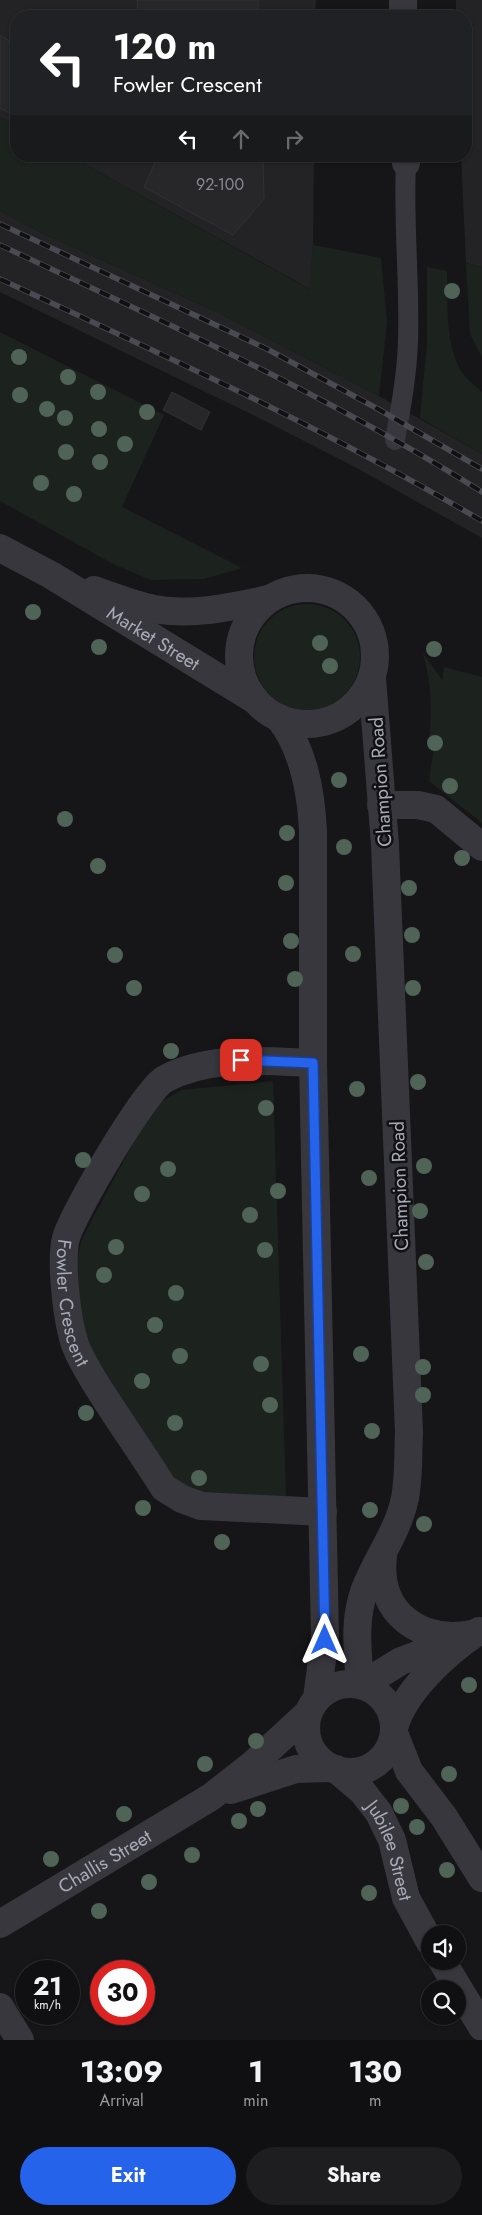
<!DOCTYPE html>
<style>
:root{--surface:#101012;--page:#1e1e20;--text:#f1f3f6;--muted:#9c9d9f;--line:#303032;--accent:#2563eb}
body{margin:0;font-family:Jost,sans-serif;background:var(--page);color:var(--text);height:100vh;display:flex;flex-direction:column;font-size:19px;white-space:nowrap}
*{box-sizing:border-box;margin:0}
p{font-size:16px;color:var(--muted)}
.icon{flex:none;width:28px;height:28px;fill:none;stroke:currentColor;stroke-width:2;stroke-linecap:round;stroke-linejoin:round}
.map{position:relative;height:2040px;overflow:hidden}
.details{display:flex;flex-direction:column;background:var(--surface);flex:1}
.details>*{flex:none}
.top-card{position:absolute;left:10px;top:10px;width:462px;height:152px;border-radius:20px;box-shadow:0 1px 4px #0004,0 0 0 1px var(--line);background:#202124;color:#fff;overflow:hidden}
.buttons{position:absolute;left:421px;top:1925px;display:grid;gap:10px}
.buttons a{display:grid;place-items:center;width:45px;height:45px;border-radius:50%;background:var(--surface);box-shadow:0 1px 4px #0004,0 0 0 1px var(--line);font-size:25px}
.speed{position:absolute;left:15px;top:1960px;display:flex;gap:10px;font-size:25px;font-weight:700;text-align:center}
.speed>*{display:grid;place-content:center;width:65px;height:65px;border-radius:50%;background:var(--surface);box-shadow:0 1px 4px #0004,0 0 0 1px var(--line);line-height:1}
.speed small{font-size:12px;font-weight:400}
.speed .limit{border:8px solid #d22;background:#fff;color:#111}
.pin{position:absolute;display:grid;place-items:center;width:42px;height:42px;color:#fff;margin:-21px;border-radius:10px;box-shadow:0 2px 8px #0006}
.me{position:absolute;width:55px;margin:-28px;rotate:0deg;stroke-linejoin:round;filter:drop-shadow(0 0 4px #0008)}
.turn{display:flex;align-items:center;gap:18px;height:105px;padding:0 20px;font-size:22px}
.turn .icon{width:65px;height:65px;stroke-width:2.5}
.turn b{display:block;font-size:35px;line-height:42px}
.lanes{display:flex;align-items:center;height:48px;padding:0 20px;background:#0003;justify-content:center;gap:25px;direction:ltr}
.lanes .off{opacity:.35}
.eta{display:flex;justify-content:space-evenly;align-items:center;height:85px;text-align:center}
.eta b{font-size:30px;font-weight:700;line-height:35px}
.cta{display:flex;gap:10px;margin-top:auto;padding:10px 20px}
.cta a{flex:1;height:58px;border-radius:30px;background:var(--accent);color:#fff;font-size:20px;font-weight:700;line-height:58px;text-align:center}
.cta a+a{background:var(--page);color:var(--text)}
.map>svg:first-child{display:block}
.built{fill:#232225}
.green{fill:#1c231f}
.building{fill:#272629;stroke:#313034}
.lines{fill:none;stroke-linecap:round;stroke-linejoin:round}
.service{stroke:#37373d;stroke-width:20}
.minor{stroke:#37373d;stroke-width:28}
.rail-casing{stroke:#4a4a52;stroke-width:5.5}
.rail{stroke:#111113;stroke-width:4;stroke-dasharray:11;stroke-linecap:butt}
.tree{fill:#506357}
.route-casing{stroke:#184099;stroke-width:12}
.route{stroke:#2563eb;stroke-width:9}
.labels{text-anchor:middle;stroke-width:5;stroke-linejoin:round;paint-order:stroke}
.number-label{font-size:16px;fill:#888994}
.street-label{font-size:19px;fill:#a8aab7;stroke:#111113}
</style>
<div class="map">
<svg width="482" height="2040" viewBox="0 0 482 2040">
<rect width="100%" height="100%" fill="#161618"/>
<path class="built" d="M0,0h316l-1,16h-299v110l-16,-9z
M456,0h26v267l-16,-4 -5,-107h5v-140h-10z
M70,156h244l-1,89 -3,44z
M0,211l40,21 181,82 158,82 103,58v84l-129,-72 -96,-49 -257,-125z"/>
<path class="green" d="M0,117l16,9v30h54l239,133 4,-44 68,13 6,64 -8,74 -158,-82 -181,-82 -40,-21z
M466,263l16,4v90l-12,-23z
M427,267l20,4c1,30 -2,63 10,92 4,12 16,21 25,29v62l-62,-36 7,-75z
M0,332l164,83 -42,92 120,61 -38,11 -53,1 -36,-15 -115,-64z
M254 657a53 53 0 1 1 106 0a53 53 0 1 1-106 0Z
M423,653l19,27 2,-13 38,10v146l-53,-42 6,-41 -6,3c3,-36 3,-55 -6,-90z
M273,1081l13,416 -80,-1 -41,-20 -75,-122 -12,-57 -1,-37 4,-18 12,-24 55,-102 14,-15 20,-11z"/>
<path class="building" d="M137,0h121v16h-120z
M0,35l8,5 8,28v49l-16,-9z
M158,156h105l1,43 -31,36 -89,-48z
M172,392l38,20 -9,18 -38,-20z"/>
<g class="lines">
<path class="service" d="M395,440c6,-33 12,-66 13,-99 2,-59 -5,-118 -2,-178"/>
<g class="minor">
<path d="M403,0v16"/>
<path d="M405,156l1,7"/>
<path id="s1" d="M0,548l51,27 204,125"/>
<circle cx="307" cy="656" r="68"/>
<path d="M94,590c20,7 40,15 60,19 38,7 78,-2 115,-10"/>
<path d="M279,718c25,31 32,74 34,113v232l12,574 -8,61"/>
<path d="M381,805h37l18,4 46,38"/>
<path id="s2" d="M313,1063c-49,-2 -103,-8 -148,16 -19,9 -93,136 -99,159 -6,24 1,85 10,109 9,22 23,42 36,62 17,26 35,52 52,79l18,11 19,7 122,6"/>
<path d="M383,1556c-7,58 40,90 93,77"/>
<circle cx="350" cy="1728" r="44"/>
<path d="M360,1685c-2,-32 -7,-65 5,-96 12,-31 33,-57 40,-91 4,-21 3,-45 4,-66l-24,-587 -13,-167"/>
<path d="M362,1685l39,-24 58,-22"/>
<path d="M394,1728c10,-37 53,-76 85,-97"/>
<path d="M394,1733l15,38 35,46 38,61"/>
<path id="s3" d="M336,1769l26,22 17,22 13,27 14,58 24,44"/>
<path d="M231,1790l65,-21 35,-1"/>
<path id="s4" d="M0,1924l211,-127 42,-33 55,-51"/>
<path d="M442,1961l40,66"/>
<path d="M0,2007l20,33"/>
</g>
<defs>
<path id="rail" d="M0,224l267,125 111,60 104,60
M0,245c164,77 328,150 482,247
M0,279c163,76 327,150 482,242"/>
</defs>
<use href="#rail" class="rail-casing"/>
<use href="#rail" class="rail"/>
</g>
<g class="tree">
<circle cx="452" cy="291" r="8"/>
<circle cx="19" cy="357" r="8"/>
<circle cx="68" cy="377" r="8"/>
<circle cx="98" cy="392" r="8"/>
<circle cx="20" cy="395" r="8"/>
<circle cx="47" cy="409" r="8"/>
<circle cx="147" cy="412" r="8"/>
<circle cx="65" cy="418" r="8"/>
<circle cx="99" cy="429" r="8"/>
<circle cx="125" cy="444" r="8"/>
<circle cx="66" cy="452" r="8"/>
<circle cx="100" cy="462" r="8"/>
<circle cx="41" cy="483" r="8"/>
<circle cx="74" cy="494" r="8"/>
<circle cx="33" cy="612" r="8"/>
<circle cx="320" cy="643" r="8"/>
<circle cx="99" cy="647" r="8"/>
<circle cx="434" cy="649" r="8"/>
<circle cx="330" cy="666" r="8"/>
<circle cx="435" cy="743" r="8"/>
<circle cx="339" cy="780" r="8"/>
<circle cx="450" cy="786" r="8"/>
<circle cx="65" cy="819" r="8"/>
<circle cx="287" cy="833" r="8"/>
<circle cx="344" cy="847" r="8"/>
<circle cx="462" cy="858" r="8"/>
<circle cx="98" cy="866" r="8"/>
<circle cx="286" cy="883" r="8"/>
<circle cx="409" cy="888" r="8"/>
<circle cx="412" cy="935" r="8"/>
<circle cx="291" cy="941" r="8"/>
<circle cx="353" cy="954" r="8"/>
<circle cx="115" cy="955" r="8"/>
<circle cx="295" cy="979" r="8"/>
<circle cx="134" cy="988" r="8"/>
<circle cx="413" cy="988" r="8"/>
<circle cx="171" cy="1051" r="8"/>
<circle cx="418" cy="1082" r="8"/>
<circle cx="357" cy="1089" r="8"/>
<circle cx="266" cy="1108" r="8"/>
<circle cx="83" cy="1160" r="8"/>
<circle cx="424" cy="1166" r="8"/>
<circle cx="168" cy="1169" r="8"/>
<circle cx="369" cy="1178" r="8"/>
<circle cx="278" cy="1191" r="8"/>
<circle cx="142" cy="1194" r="8"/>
<circle cx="420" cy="1211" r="8"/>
<circle cx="250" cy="1215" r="8"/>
<circle cx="116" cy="1247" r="8"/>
<circle cx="265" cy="1250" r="8"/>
<circle cx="426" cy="1262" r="8"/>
<circle cx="104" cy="1275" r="8"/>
<circle cx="176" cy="1293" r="8"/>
<circle cx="155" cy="1325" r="8"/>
<circle cx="361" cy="1354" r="8"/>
<circle cx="180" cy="1356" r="8"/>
<circle cx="261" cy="1364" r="8"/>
<circle cx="423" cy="1367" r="8"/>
<circle cx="142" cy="1381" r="8"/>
<circle cx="423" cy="1395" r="8"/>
<circle cx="270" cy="1405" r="8"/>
<circle cx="86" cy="1413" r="8"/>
<circle cx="175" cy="1423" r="8"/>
<circle cx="372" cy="1431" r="8"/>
<circle cx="199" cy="1478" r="8"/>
<circle cx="143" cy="1508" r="8"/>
<circle cx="370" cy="1510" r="8"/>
<circle cx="424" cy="1524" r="8"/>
<circle cx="222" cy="1542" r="8"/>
<circle cx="469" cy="1685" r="8"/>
<circle cx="256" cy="1741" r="8"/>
<circle cx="205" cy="1764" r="8"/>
<circle cx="449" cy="1774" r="8"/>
<circle cx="401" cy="1806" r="8"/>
<circle cx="258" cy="1809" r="8"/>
<circle cx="124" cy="1814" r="8"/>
<circle cx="239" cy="1821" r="8"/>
<circle cx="417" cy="1827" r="8"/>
<circle cx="192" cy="1855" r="8"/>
<circle cx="51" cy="1859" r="8"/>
<circle cx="447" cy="1870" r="8"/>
<circle cx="149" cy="1882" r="8"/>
<circle cx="369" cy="1893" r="8"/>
<circle cx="99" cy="1911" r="8"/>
</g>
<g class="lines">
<defs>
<path id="route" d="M241,1060l72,3 12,577"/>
</defs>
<use href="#route" class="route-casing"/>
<use href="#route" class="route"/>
</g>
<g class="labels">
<g class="number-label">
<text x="220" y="190">92-100</text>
</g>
<g class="street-label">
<text dy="7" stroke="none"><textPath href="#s1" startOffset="178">Market Street</textPath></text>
<text transform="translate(380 782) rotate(-94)" y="7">Champion Road</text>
<text transform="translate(399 1186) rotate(-92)" y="7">Champion Road</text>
<text dy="7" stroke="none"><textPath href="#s2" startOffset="405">Fowler Crescent</textPath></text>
<text dy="7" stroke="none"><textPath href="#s3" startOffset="101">Jubilee Street</textPath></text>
<text dy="7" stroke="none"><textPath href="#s4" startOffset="122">Challis Street</textPath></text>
</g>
</g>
</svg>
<div class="buttons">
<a><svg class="icon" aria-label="sound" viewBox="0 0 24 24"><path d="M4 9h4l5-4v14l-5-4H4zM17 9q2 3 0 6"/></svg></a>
<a><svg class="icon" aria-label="search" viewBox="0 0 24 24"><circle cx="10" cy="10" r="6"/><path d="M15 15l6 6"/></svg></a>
</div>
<div class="speed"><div>21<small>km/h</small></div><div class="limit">30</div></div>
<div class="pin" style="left:241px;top:1060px;background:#d93025"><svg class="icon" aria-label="arrive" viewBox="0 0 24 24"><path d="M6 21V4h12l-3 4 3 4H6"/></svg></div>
<svg class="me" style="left:325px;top:1640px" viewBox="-20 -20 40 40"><path d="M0-17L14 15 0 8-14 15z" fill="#2563eb" stroke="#fff" stroke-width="4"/></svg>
<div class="top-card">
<div class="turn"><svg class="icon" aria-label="left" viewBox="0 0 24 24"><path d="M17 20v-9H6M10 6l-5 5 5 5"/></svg><div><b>120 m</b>Fowler Crescent</div></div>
<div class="lanes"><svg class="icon" aria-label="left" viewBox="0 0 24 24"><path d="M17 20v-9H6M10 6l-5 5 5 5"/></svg><svg class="icon off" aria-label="ahead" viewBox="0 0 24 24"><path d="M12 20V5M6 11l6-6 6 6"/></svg><svg class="icon off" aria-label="right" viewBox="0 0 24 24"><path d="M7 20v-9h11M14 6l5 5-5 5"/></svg></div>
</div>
</div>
<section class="details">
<div class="eta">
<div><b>13:09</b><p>Arrival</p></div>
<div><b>1</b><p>min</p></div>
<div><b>130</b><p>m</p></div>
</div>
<div class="cta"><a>Exit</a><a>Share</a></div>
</section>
